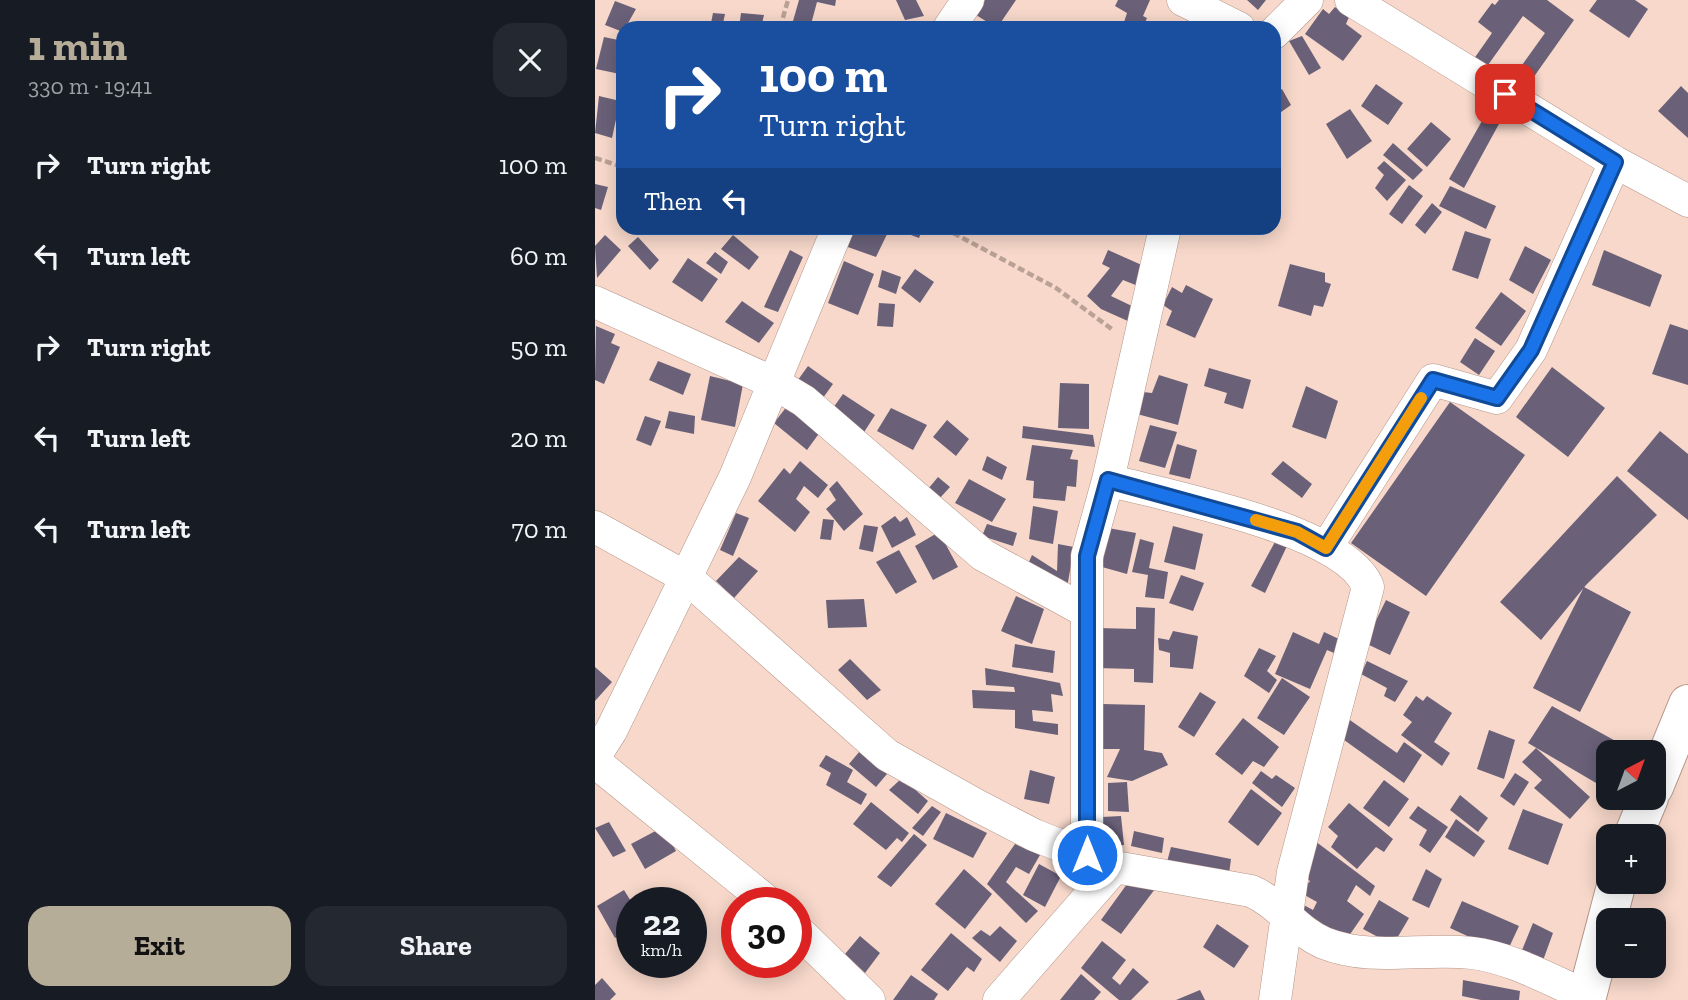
<!DOCTYPE html>
<meta charset="utf-8">
<style>
:root{--surface:#171b24;--page:#242831;--text:#f1f3f6;--muted:#9ea1a6;--accent:#b6ad99}
body{margin:0;font-family:"Zilla Slab",serif;background:var(--page);color:var(--text);height:100vh;display:flex;flex-direction:column;font-size:26px;white-space:nowrap}
*{box-sizing:border-box;margin:0}
p{font-size:23px;color:var(--muted)}
.icon{flex:none;width:38px;height:38px;fill:none;stroke:currentColor;stroke-width:2;stroke-linecap:round;stroke-linejoin:round}
.map{position:relative;flex:1;overflow:hidden}
.sheet{display:flex;flex-direction:column;background:var(--surface);width:595px}
.sheet>*{flex:none}
.banner{position:absolute;left:21px;top:21px;width:665px;height:214px;border-radius:21px;box-shadow:0 4px 18px #0003;background:#1a4fa0;color:#fff;overflow:hidden}
.needle{width:46px;rotate:41deg}
.controls{position:absolute;left:1001px;top:740px;display:grid;gap:14px}
.controls a{display:grid;place-items:center;width:70px;height:70px;border-radius:14px;background:var(--surface);box-shadow:0 4px 18px #0003;font-size:35px}
.speed{position:absolute;left:21px;top:887px;display:flex;gap:14px;font-size:35px;font-weight:700;text-align:center}
.speed>*{display:grid;place-content:center;width:91px;height:91px;border-radius:50%;background:var(--surface);box-shadow:0 4px 18px #0003;line-height:1}
.speed small{font-size:18px;font-weight:400}
.speed .limit{border:10px solid #d22;background:#fff;color:#111}
.pin{position:absolute;display:grid;place-items:center;width:60px;height:60px;color:#fff;margin:-30px;border-radius:14px;box-shadow:0 4px 10px #0006}
.me{position:absolute;width:77px;margin:-38px;rotate:0deg;stroke-linejoin:round;filter:drop-shadow(0 0 5px #0008)}
.turn{display:flex;align-items:center;gap:24px;height:147px;padding:0 28px;font-size:32px}
.turn .icon{width:91px;height:91px;stroke-width:2.5}
.turn b{display:block;font-size:49px;line-height:60px}
.then{display:flex;align-items:center;height:66px;padding:0 28px;background:#0003;gap:14px;font-size:26px}
.round{display:grid;place-items:center;flex:none;width:74px;height:74px;border-radius:21px;background:var(--page)}
.head{display:flex;align-items:center;justify-content:space-between;height:119px;padding:0 28px}
h1{font-size:42px;font-weight:700;line-height:52px;color:var(--accent)}
.action{display:flex;gap:14px;margin-top:auto;padding:14px 28px}
.action a{flex:1;height:80px;border-radius:21px;background:var(--accent);color:#111;font-size:28px;font-weight:700;line-height:80px;text-align:center}
.action a+a{background:var(--page);color:var(--text)}
ul{padding:0;list-style:none}
li{display:flex;align-items:center;gap:21px;height:91px;padding:0 28px}
li div{flex:1}
li b{display:block;font-size:26px}
li em{font-style:normal}
main{display:flex;flex:1;min-height:0}
.map>svg:first-child{display:block}
.building{fill:#6a6179}
.lines{fill:none;stroke-linecap:round;stroke-linejoin:round}
.minor-casing{stroke:#b4968a;stroke-width:33}
.major-casing{stroke:#b4968a;stroke-width:40}
.path{stroke:#baa195;stroke-width:4.5;stroke-dasharray:7 3.5;stroke-linecap:butt}
.minor{stroke:#fff;stroke-width:32}
.major{stroke:#fff;stroke-width:38}
.route-casing{stroke:#114b97;stroke-width:18}
.route{stroke:#1a73e8;stroke-width:12}
.slow{stroke:#f59e0b;stroke-width:12}
</style>
<main>
<section class="sheet">
<div class="head"><div><h1>1 min</h1><p>330 m · 19:41</p></div><a class="round"><svg class="icon" aria-label="close" viewBox="0 0 24 24"><path d="M6 6l12 12M18 6L6 18"/></svg></a></div>
<ul>
<li><svg class="icon" aria-label="right" viewBox="0 0 24 24"><path d="M7 20v-9h11M14 6l5 5-5 5"/></svg><div><b>Turn right</b></div><em>100 m</em></li>
<li><svg class="icon" aria-label="left" viewBox="0 0 24 24"><path d="M17 20v-9H6M10 6l-5 5 5 5"/></svg><div><b>Turn left</b></div><em>60 m</em></li>
<li><svg class="icon" aria-label="right" viewBox="0 0 24 24"><path d="M7 20v-9h11M14 6l5 5-5 5"/></svg><div><b>Turn right</b></div><em>50 m</em></li>
<li><svg class="icon" aria-label="left" viewBox="0 0 24 24"><path d="M17 20v-9H6M10 6l-5 5 5 5"/></svg><div><b>Turn left</b></div><em>20 m</em></li>
<li><svg class="icon" aria-label="left" viewBox="0 0 24 24"><path d="M17 20v-9H6M10 6l-5 5 5 5"/></svg><div><b>Turn left</b></div><em>70 m</em></li>
</ul>
<div class="action"><a>Exit</a><a>Share</a></div>
</section>
<div class="map">
<svg width="1093" height="1000" viewBox="0 0 1093 1000">
<rect width="100%" height="100%" fill="#f7d8ca"/>
<path class="building" d="M204,0h37l-1,6 -18,-4 -7,26h-19z
M301,0h20l8,16 -19,4z
M390,0h31l-19,28 -21,-13z
M523,0h32l-7,16 4,2 -4,10h-21l5,-15 -12,-7z
M652,0h19l-8,10z
M904,0h48l27,20 -53,75 -14,-9 38,-53 -22,-17 -40,56 -12,-9 21,-30 -14,-11 14,-19 3,2z
M1002,0h38l13,9 -19,29 -40,-27z
M20,1l21,8 -13,23 -18,-7z
M740,7l14,10 -3,7 16,12 -19,25 -38,-27 18,-25 6,5z
M118,13l12,1 -3,14h-12z
M146,13l23,2 -3,13h-22z
M707,36l19,32 -12,7 -20,-34z
M9,37l19,4 -3,33 -24,-5z
M781,84l27,19 -15,22 -27,-19z
M1086,86l7,7v45l-30,-27z
M687,89l9,16 -17,12v-23z
M4,96l21,5 -8,37 -17,-5z
M755,109l22,32 -25,18 -21,-35z
M891,114l14,8 -36,66 -15,-9z
M836,122l20,17 -24,28 -20,-18z
M798,143l30,27 -10,10 -30,-25z
M789,161l22,19 -19,21 -12,-13 9,-13 -7,-7z
M0,184l13,3 -7,23 -6,-2z
M814,185l14,11 -21,28 -13,-10z
M855,186l46,20 -10,23 -47,-23z
M837,203l10,9 -17,22 -10,-9z
M258,228h37l-14,29 -31,-11z
M297,228h31l-4,10z
M633,228h18v7l-18,-2z
M870,231l26,8 -13,40 -26,-9z
M10,235l16,15 -24,28 -2,-32z
M138,235l26,22 -10,13 -28,-21z
M43,237l21,23 -9,10 -22,-24z
M930,246l26,14 -18,34 -24,-14z
M195,250l13,7 -25,55 -14,-5z
M513,250l36,16 -6,20 -15,-6 -12,16 23,11 -4,15 -29,-13 -14,-13 23,-28 -8,-4z
M1009,250l58,25 -12,32 -58,-22z
M120,252l13,10 -7,12 -15,-11z
M93,258l30,21 -16,23 -30,-20z
M249,261l30,13 -16,41 -30,-12z
M695,264l35,9v9l6,2 -8,23 -9,-2 -3,11 -33,-10z
M320,269l19,13 -14,21 -19,-15z
M287,270l19,7 -5,17 -18,-7z
M591,285l27,14 -18,39 -29,-13 6,-14 -9,-6 9,-18 10,6z
M906,292l25,19 -25,35 -26,-18z
M147,301l32,22 -15,20 -34,-21z
M284,303l16,1 -2,23 -16,-1z
M1075,324l18,6v55l-36,-11z
M1,326l19,8 -4,9 9,4 -16,37 -9,-4z
M880,338l20,13 -16,24 -19,-13z
M63,361l33,13 -8,21 -34,-15z
M213,366l25,18 -18,25 -25,-18z
M957,367l53,41 -37,49 -52,-40z
M614,368l42,12 -8,29 -19,-6 3,-10 -23,-7z
M564,375l29,9 -10,41 -41,-11 6,-22 9,1z
M115,376l33,8 -8,43 -34,-7z
M465,383l29,1v45l-31,-1z
M711,386l32,15 -12,38 -34,-12z
M248,394l32,21 -14,22 -33,-22z
M196,401l32,27 -16,22 -33,-27z
M855,402l75,53 -99,141 -75,-53z
M296,408l36,17 -14,25 -36,-19z
M74,411l26,5 -1,18 -29,-6z
M50,416l16,5 -10,25 -15,-6z
M352,420l22,19 -13,17 -23,-19z
M555,425l27,7 -12,36 -26,-7z
M428,426l70,9 2,12 -73,-9z
M1065,431l28,23v66l-61,-49z
M582,444l20,6 -7,29 -21,-5z
M437,445l41,5 -3,9 8,1 -2,27 -9,-1 -2,15 -32,-3 1,-17 -8,-1z
M392,456l20,11 -5,13 -20,-10z
M205,461l28,24 -10,13 -14,-12 -8,13 14,13 -15,20 -37,-31 26,-33 6,6z
M688,461l29,23 -10,14 -31,-24z
M1022,476l40,39 -71,70 -45,55 -41,-38z
M343,477l12,10 -11,12 -11,-10z
M374,479l37,20 -14,23 -37,-19z
M242,481l26,33 -19,17 -18,-22 10,-9 -7,-11z
M438,506l25,5 -5,33 -24,-5z
M141,513l13,5 -16,38 -13,-6z
M300,516l5,6 7,-5 9,18 -24,13 -11,-22z
M228,519l11,1 -3,20 -11,-1z
M392,524l30,9 -4,13 -31,-10z
M269,525l14,2 -5,25 -14,-3z
M578,526l30,8 -8,36 -31,-8z
M513,528l28,5 -9,41 -25,-7z
M344,532l19,35 -25,13 -18,-34z
M545,539l14,4 -5,25 19,4 -4,27 -19,-2 3,-22 -16,-3z
M681,540l11,6 -22,47 -14,-7z
M463,544l16,3 -8,47 -41,-23 7,-16 25,16z
M304,550l18,32 -21,12 -20,-32z
M144,557l19,14 -24,27 -18,-17z
M586,575l23,8 -11,28 -24,-8z
M989,587l47,25 -51,100 -47,-24z
M421,596l28,13 -12,35 -31,-13z
M269,599l3,28 -39,1 -2,-28z
M791,600l24,12 -20,43 -25,-12z
M541,607l19,1 -2,75 -19,-1v-13l-38,-1 2,-40 38,1z
M578,631l25,5 -5,33 -23,-2v-14l-11,-3 -1,-12 11,2z
M698,632l26,12 5,-12 17,8 -7,13 -7,-3 -17,39 -35,-15z
M420,644l40,7 -2,22 -41,-6z
M664,648l17,8 -9,15 10,9 -8,13 -25,-17z
M255,659l31,31 -14,10 -29,-30z
M772,661l41,20 -13,21 -11,-6 3,-8 -26,-14z
M0,667l17,15 -17,19z
M390,668l75,15 3,13 -12,-2 2,18 -21,-2 1,11 25,3v11l-43,-7v-18l-42,-2 -1,-18 43,2 -1,-5 -28,-2z
M687,678l28,19 -26,38 -27,-17z
M605,692l16,10 -22,35 -16,-10z
M821,696l7,5 4,-5 25,17 -18,29 16,11 -8,13 -41,-31 11,-13 -9,-7z
M507,704l43,1 -1,45 18,3 6,12 -36,16 -25,-4 13,-28h-19z
M957,706l80,44 -24,2v38l-80,-47z
M648,718l36,29 -15,20 -11,-6 -11,14 -27,-21z
M752,718l50,35 7,-11 18,13 -18,28 -64,-46z
M894,730l26,10 -11,39 -27,-10z
M270,745l27,23 -16,19 -27,-23z
M941,748l54,49 -20,22 -36,-31 8,-8 -20,-18z
M231,755l27,15 -6,12 20,12 -6,11 -35,-20 5,-12 -12,-7z
M435,770l25,7 -6,27 -25,-5z
M666,771l11,8 4,-4 19,13 -13,19 -30,-24z
M920,773l14,9 -15,24 -14,-10z
M307,778l26,23 -10,13 -29,-24z
M789,780l25,19 -20,28 -26,-19z
M532,782l2,30 -21,-1v-28z
M656,789l31,24 -24,33 -30,-24z
M865,795l28,23 -10,14 -28,-22z
M276,802l38,31 -7,9 -5,-4 -11,12 -33,-26z
M754,803l44,36 -9,13 -8,-5 -19,22 -26,-22 7,-11 -10,-9z
M337,806l9,6 -18,24 -11,-8z
M823,806l30,21 -18,26 -11,-8 8,-15 -18,-12z
M928,809l40,15 -15,41 -40,-16z
M351,813l41,20 -14,25 -40,-19z
M526,816l3,29 -22,1v-29z
M861,819l29,22 -11,16 -29,-20z
M14,822l17,29 -13,6 -18,-29z
M68,827l13,24 -31,18 -14,-25z
M539,831l30,7 -2,15 -31,-7z
M319,834l13,11 -36,42 -14,-10z
M716,838l64,48 -5,10 -14,-11 -9,16 17,13 -22,32 -46,-34 4,-9 13,7 4,-8 -16,-9 9,-12 -10,-8z
M420,844l25,11 -11,19 -13,-7 -10,15 32,29 -12,12 -39,-39z
M576,847l60,12 -2,15 -62,-12z
M444,864l22,12 -16,31 -22,-12z
M369,869l28,25 -27,35 -30,-25z
M831,869l16,10 -13,29 -17,-8z
M540,873l20,16 -34,45 -20,-14z
M29,890l8,13v26l-17,9 -18,-32z
M784,900l30,18 -16,27 -30,-16z
M867,901l57,25 -13,28 -56,-26z
M938,923l20,10 -12,33 -21,-11z
M622,924l32,22 -15,22 -31,-21z
M405,926l17,15 -17,21 -28,-24 9,-8 9,6z
M356,933l31,26 -8,13 -7,-5 -19,24 -27,-21z
M265,936l20,17 -15,20 -20,-19z
M507,941l24,19 -14,18 8,7 13,-17 16,14 -18,18h-12l-38,-32z
M486,974l20,18 -7,8h-34z
M316,975l27,19 -4,6h-41z
M7,978l14,16 -6,6h-15v-15z
M868,980l57,11 -1,9h-38l-19,-4z
M605,990l5,10h-29z"/>
<g class="lines">
<defs>
<path id="minor" d="M588,0l56,28
M756,0l264,162 73,39
M354,28l19,-28
M679,33l33,-33
M0,302l179,81 30,18 179,154 104,57
M513,480c58,16 238,49 260,107l-75,285 -18,128
M0,527l92,51 200,177 89,50 58,30 81,32 136,24c28,12 45,40 73,52 47,19 100,4 148,10 40,5 78,27 115,43
M731,548l107,-168 64,18 34,-48 84,-188
M0,756l16,-25 124,-254 103,-249
M0,762l174,141
M492,855v-299l21,-76 57,-252
M201,929l73,71
M404,1000l116,-133"/>
<path id="major" d="M1059,787l34,-83
M1038,836l16,-38
M991,1000l31,-118"/>
</defs>
<use href="#minor" class="minor-casing"/>
<use href="#major" class="major-casing"/>
<path class="path" d="M185,28l8,-28
M0,158l28,9
M349,228l112,60 57,42"/>
<use href="#minor" class="minor"/>
<use href="#major" class="major"/>
</g>
<g class="lines">
<defs>
<path id="route" d="M492,855v-299l21,-76 189,52 29,16 107,-168 64,18 34,-48 84,-188 -110,-68"/>
</defs>
<use href="#route" class="route-casing"/>
<use href="#route" class="route"/>
<path class="slow" d="M661,520l41,12 29,16 95,-150"/>
</g>
</svg>
<div class="controls">
<a><svg class="needle" viewBox="-14 -14 28 28"><path d="M0-13l5 13h-10z" fill="#e53935"/><path d="M0 13l5-13h-10z" fill="#9ea1a6"/></svg></a>
<a>+</a>
<a>−</a>
</div>
<div class="speed"><div>22<small>km/h</small></div><div class="limit">30</div></div>
<div class="pin" style="left:910px;top:94px;background:#d93025"><svg class="icon" aria-label="arrive" viewBox="0 0 24 24"><path d="M6 21V4h12l-3 4 3 4H6"/></svg></div>
<svg class="me" style="left:492px;top:855px" viewBox="-20 -20 40 40"><circle r="17" fill="#1a73e8" stroke="#fff" stroke-width="3"/><path d="M0-11L8 9 0 5-8 9z" fill="#fff"/></svg>
<div class="banner">
<div class="turn"><svg class="icon" aria-label="right" viewBox="0 0 24 24"><path d="M7 20v-9h11M14 6l5 5-5 5"/></svg><div><b>100 m</b>Turn right</div></div>
<div class="then">Then<svg class="icon" aria-label="left" viewBox="0 0 24 24"><path d="M17 20v-9H6M10 6l-5 5 5 5"/></svg></div>
</div>
</div>
</main>
